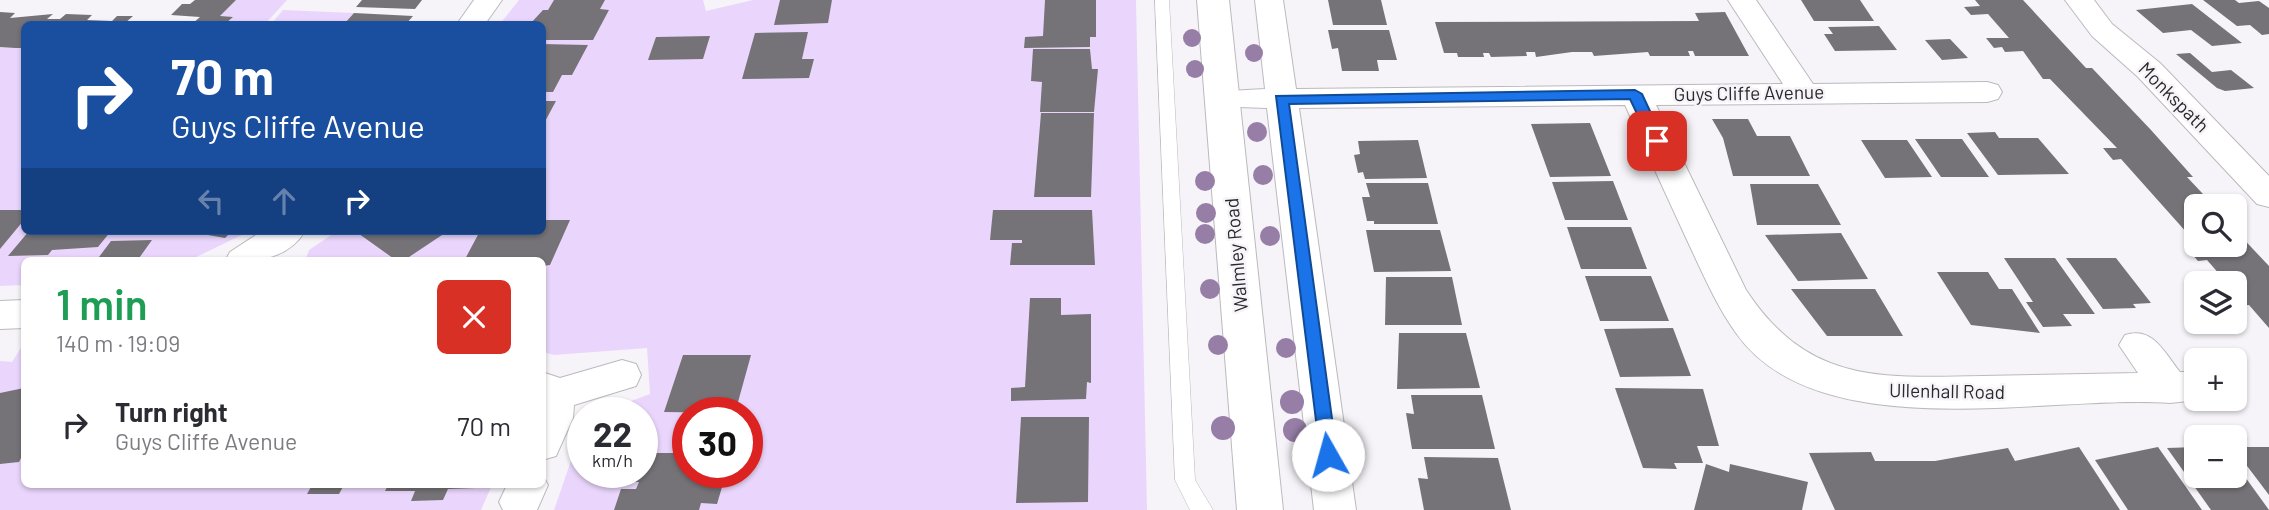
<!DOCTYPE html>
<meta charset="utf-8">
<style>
:root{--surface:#fff;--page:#f2f2f3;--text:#2b2b33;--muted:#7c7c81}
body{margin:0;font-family:Barlow,sans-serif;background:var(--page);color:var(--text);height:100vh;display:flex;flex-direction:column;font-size:26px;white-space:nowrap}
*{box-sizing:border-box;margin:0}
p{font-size:23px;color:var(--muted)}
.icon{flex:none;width:38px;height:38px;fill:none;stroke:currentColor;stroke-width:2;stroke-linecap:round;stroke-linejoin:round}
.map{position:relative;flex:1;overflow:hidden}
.sheet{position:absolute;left:21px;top:257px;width:525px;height:231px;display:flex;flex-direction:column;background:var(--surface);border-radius:10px;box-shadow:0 2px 5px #0004}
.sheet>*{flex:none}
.banner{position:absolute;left:21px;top:21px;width:525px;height:214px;border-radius:10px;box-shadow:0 2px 5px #0004;background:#1a4fa0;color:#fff;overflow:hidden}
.controls{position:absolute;left:2184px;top:194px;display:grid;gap:14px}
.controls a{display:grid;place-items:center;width:63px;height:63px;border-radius:10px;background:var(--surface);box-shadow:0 2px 5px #0004;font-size:35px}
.speed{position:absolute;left:567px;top:397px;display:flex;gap:14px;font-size:35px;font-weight:700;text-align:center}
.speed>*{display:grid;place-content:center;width:91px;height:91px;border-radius:50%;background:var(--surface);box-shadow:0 2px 5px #0004;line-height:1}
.speed small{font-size:18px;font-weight:400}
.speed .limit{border:10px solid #d22;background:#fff;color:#111}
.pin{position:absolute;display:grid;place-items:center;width:60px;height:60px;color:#fff;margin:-30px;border-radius:14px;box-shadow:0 4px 10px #0006}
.me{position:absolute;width:77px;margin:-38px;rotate:353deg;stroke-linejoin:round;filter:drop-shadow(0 0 5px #0008)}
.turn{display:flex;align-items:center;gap:24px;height:147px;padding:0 35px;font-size:32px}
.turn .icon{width:91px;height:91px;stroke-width:2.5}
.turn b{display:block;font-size:49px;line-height:60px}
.lanes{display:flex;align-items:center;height:66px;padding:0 35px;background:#0003;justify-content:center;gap:35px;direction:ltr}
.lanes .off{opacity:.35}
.round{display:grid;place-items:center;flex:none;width:74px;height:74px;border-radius:10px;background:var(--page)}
.summary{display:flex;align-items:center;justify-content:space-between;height:119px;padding:0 35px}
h1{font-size:42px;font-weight:600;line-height:52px;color:#1e9e55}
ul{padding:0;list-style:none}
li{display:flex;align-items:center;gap:21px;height:98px;padding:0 35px}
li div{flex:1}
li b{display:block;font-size:26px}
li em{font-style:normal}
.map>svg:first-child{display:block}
.green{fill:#ead6fc;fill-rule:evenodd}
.building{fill:#757377}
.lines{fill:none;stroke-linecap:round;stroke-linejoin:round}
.service-casing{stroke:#bbb9bd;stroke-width:1}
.minor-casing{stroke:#bbb9bd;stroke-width:2}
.secondary-casing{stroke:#bbb9bd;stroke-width:2}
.service{fill:#fff;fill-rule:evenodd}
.minor{fill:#fff;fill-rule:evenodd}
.secondary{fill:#fff;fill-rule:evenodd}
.tree{fill:#977ea7}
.route{fill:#1a73e8;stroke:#114b97;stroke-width:2}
.labels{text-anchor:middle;stroke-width:5;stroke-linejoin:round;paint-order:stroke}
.street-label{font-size:19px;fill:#29282a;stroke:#f6f4f9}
</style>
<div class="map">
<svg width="2269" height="510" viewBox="0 0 2269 510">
<rect width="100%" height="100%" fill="#f6f4f9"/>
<path class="green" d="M236,0h51l-22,24h-40l7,-6 -12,-2z
M519,0h184l3,11 47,-11h383l11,510h-593l29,-84v46h59v-59h-43l51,-19 -3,-46 -93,7 -11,-3 -1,-91h-237l4,-11 28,-19h205v-207h-42zM688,413h59v59h-59z
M283,10l71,3 -10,11h-73z
M0,47l24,1v183h226l-62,30h-164v24l-24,1z
M24,343v142h468l-11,25h-481v-149l12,1z"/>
<path class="building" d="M195,0h41l-16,16 13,1 -8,7h-33l8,-7 -29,-2 11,-11h8z
M362,0h60l-7,9 -59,-2z
M554,0h51l-5,9 9,1 -16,30h-51v-16h-12l13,-14h5z
M780,0h52l-4,23 -54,2z
M1045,0h51v37h-6v10l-66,1 1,-11 18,-1z
M1328,0h53l6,25h-54z
M1801,0h59l14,21h-60z
M1975,0h48l63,68h6l59,62 42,47h-6l16,17h-7l9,10 12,2h-21v37l-75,-84 -8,1 -10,-12h14l-67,-69h-7l-20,-28 -18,1 -3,-5 -8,1 -8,-10h23l-21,-24 -17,1 -7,-8 16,-1z
M2203,0h32l4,3 20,-2 10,7v26l-7,1 -12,-10 -13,1z
M2192,4l50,39 -30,3 -21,-16 -28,3 -27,-23z
M0,12l15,1 -5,5 43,-4 -6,5h13l6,-5 26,1 -5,5 25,1 5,-5h16l-9,8h-100v24h-9l-15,-1z
M1725,12l24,44h-54l-2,-5h-5l2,5h-40l-2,-4 -54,4 -2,-4h-20l-36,5 -1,-5h-9l1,4 -36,1 -2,-4h-6l1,4h-26l-1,-4h-13l-9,-31 264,-1 -4,-8z
M354,13l59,3 -7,8h-62z
M1879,26l18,24 -62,1 -11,-17h9l-5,-7z
M1328,30h61l8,30h-20l2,11h-37l-4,-23 -6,1z
M808,32l-6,27h12l-5,19 -67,1 13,-46z
M710,36l-7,23 -55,1 8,-23z
M1950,39l18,19 -26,2 -17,-20z
M542,44l46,1 -16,30h-10l-9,17h-11z
M1033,49h57l2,20h6l-4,43h-54l2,-30 -11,-1z
M2190,53l22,19 19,-2 23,18 -29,3 -8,-3 -41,-34z
M542,101h14l-14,26z
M1041,113h53l-3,84h-57z
M1712,119h36l9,17h33l20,40h-77l-10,-38z
M1590,123l21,53 -61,1 -19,-53z
M1995,132l4,6h39l31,36 -71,1 -31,-42z
M1915,139h47l27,38h-48z
M1418,140l9,38 -62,1 -2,-7 -5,1 -4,-18 6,-1 -2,-13z
M1861,140h46l25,37 -47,1z
M1613,181l15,39h-63l-13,-38z
M1366,183h62l10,41h-64v-3h-7l-5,-24h8z
M1750,184h68l23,41h-84z
M0,210h24v10l-24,29z
M993,210h99l3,55h-85l2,-22h10v-3h-32z
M542,220h28l-20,45 -8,1v-5h-78l16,-30h62z
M1567,227h64l16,42h-66z
M1366,230h74l11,41 -77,1z
M2235,230l34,36v62l-20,-23 -14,1v-22h-7l-21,-24 -9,1 -14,-16h51z
M29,231h82l-13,16 -46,3 -4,5 -40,1z
M185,231h47l-7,7z
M355,231h93l-45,30h-6z
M1841,233l27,46 -70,2 -33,-46z
M152,240l-15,21h-41l15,-20z
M2004,258h51l40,56h-32l9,12 -29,1 -17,-25h7z
M2066,258h50l35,45 -18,1 3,4 -33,1z
M1937,272h51l11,17h13l28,44 -69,-8z
M1585,276h66l18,45h-69z
M1386,277h66l10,48h-77z
M1791,289h84l28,47h-76z
M1030,298h31v17l30,-1v69l-4,-1 -1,17 -75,2v-13l14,-1z
M1673,328l18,48 -71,1 -16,-48z
M1399,333h67l14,55 -83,1z
M683,355h68l-16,58 -71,-1z
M24,388v64l-5,10 -19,2v-71z
M1615,388l88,1 16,57h-22l6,17h-29l3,6 -34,-1z
M1411,395h71l13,54h-83l-6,-36 8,1z
M1021,417h68l-1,85 -72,1z
M2079,447l41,63h-285l-26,-57 62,-1 4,9h60l73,-13 7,13z
M2158,447l44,63h-74l-33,-50z
M2196,447v29h39v-13l34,47h-58l-44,-62z
M2235,447h34v48l-34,-45z
M645,453h43v19h23l-1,4 15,1 -8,27 -16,-1 -2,7h-85l7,-21h15l3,-7h-4l3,-10h4z
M1424,457l74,1 13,52h-87l-6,-32 10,1z
M1706,464l23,8 1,-8 78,18 -6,28h-108z
M312,485h32l-5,9h-32z
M388,485h88l-1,3 -27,1 -5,11 -32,1 4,-10h-30z"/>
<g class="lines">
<defs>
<path id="service" d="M1155,0h14l26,480 18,30h-23l-15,-30z"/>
<path id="minor" d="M474,0h28l-17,24h-28z
M1255,0h28l13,89 487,-5 -55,-84h28l57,84 174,-2 11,3 4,7 -4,7 -11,3 -331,3 90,185c62,94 135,88 236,86 52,-1 104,-2 156,-3l-19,-28 6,-10c28,-9 39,17 55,37h16v27h10l-36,4c-122,-9 -352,47 -434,-70 -20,-28 -34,-61 -49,-93 -21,-45 -41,-90 -62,-135l-326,3 57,402h-42l-47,-402 -57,-2 -4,-7 4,-7 55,-3z
M2065,0h29l18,24 48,39 109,113v31l-12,-3 -119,-127 -46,-41z
M262,231h43c-18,30 -50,30 -80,30l5,-9z
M24,300v28l-24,1v-28z
M622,360l14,4 5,11 -5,11 -62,19 -1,13 -17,38 -14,4v-88l18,6z
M542,475l6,10 -11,25h-34l-4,-8 8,-17h35z"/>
<path id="secondary" d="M1197,0h32l54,510h-46z"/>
</defs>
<use href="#service" class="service-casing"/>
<use href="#minor" class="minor-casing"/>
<use href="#secondary" class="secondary-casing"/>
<use href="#service" class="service"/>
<use href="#minor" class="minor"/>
<use href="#secondary" class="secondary"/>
</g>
<g class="tree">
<circle cx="1192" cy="38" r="9"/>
<circle cx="1254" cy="53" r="9"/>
<circle cx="1195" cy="69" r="9"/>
<circle cx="1257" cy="132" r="10"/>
<circle cx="1263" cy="175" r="10"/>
<circle cx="1205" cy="181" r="10"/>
<circle cx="1206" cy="213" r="10"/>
<circle cx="1205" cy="234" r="10"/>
<circle cx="1270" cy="236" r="10"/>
<circle cx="1210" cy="289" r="10"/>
<circle cx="1218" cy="345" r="10"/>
<circle cx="1286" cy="348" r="10"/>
<circle cx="1292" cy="402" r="12"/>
<circle cx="1223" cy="428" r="12"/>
<circle cx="1295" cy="430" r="12"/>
</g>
<path class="route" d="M1635,90l7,4 22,47 -2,4h-10l-22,-46 -341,5 48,351 -9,8 -7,-2 -45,-365z"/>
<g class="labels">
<g class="street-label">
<text transform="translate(1749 93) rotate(-1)" y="7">Guys Cliffe Avenue</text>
<text transform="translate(2174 97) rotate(45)" y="7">Monkspath</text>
<text transform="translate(1236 255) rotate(-95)" y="7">Walmley Road</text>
<text transform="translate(1947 391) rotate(1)" y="7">Ullenhall Road</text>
</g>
</g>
</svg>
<div class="controls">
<a><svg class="icon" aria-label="search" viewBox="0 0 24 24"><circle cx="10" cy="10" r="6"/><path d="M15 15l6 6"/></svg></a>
<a><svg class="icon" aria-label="layers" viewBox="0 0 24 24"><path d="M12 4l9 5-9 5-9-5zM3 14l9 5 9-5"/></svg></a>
<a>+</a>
<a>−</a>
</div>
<div class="speed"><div>22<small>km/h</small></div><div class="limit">30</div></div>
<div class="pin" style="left:1657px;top:141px;background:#d93025"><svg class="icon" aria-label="arrive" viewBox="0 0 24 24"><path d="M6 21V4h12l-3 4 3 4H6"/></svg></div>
<svg class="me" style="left:1328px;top:455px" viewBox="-20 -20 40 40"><circle r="19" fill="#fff"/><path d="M0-13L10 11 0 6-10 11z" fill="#1a73e8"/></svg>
<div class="banner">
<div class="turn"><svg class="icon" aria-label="right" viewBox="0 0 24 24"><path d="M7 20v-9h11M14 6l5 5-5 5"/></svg><div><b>70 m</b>Guys Cliffe Avenue</div></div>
<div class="lanes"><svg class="icon off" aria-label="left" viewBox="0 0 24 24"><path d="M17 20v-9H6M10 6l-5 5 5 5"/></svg><svg class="icon off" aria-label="ahead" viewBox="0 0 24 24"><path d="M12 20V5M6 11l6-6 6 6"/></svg><svg class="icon" aria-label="right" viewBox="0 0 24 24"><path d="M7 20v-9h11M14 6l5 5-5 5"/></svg></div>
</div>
<section class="sheet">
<div class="summary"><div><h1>1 min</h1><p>140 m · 19:09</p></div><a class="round" style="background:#d93025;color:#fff"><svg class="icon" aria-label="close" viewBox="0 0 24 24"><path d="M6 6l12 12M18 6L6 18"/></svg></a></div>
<ul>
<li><svg class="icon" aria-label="right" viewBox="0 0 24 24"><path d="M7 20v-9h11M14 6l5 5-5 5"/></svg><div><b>Turn right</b><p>Guys Cliffe Avenue</p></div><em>70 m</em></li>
</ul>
</section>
</div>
